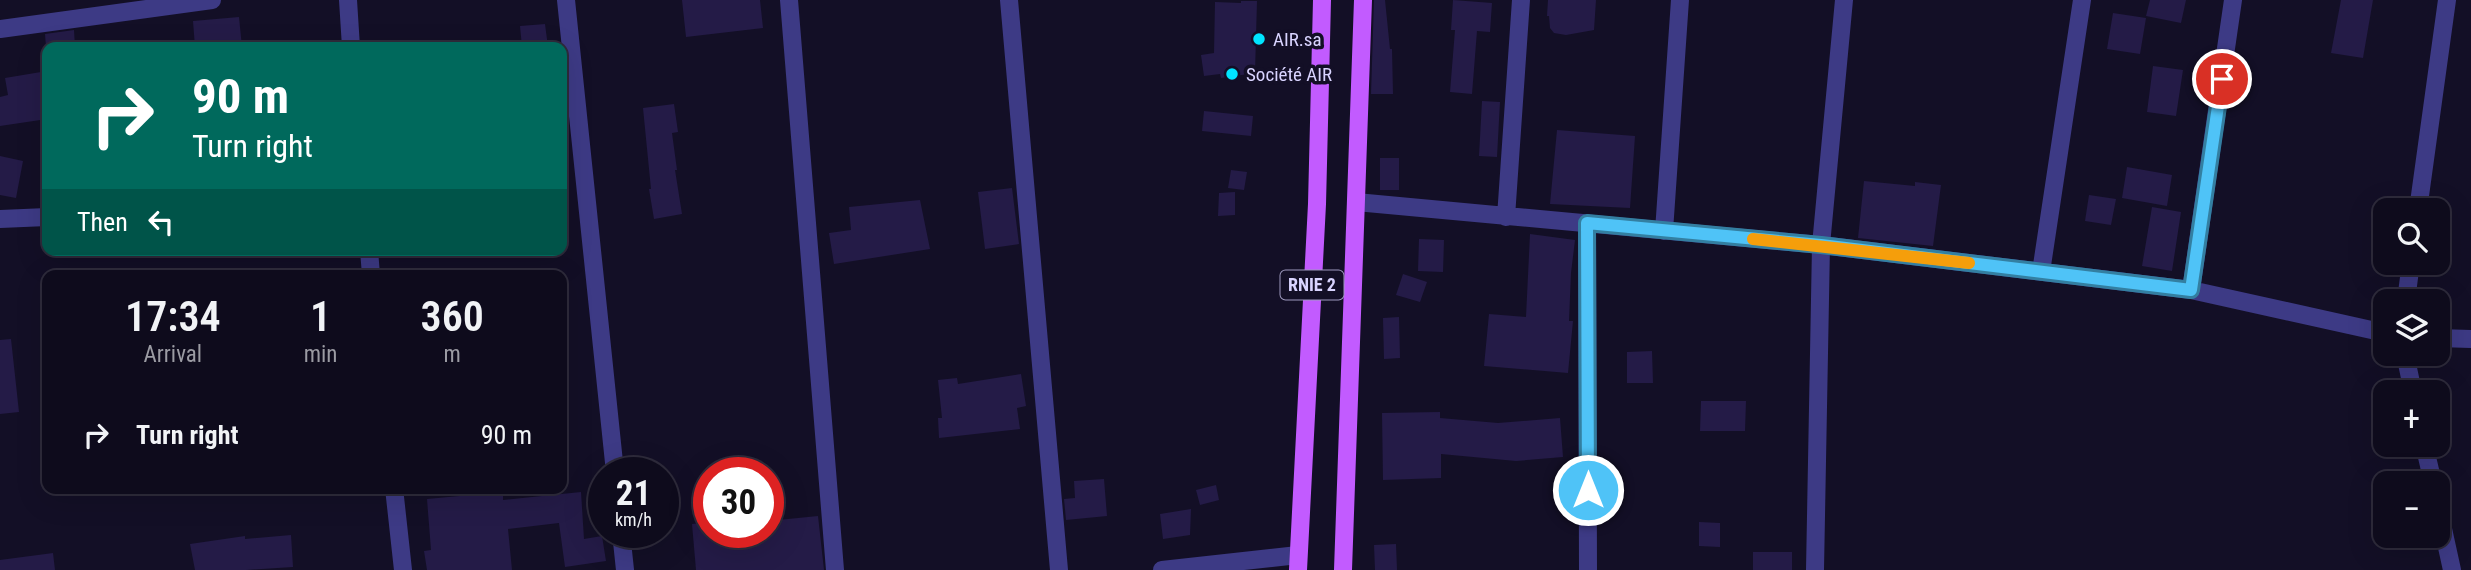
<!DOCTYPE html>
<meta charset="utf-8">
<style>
:root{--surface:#0e0b1c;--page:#171425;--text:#f1f3f6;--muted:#9b9ba3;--line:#2e2b3b}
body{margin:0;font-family:"Roboto Condensed",sans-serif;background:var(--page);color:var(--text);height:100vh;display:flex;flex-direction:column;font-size:26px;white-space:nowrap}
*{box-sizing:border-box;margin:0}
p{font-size:23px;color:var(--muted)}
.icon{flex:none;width:38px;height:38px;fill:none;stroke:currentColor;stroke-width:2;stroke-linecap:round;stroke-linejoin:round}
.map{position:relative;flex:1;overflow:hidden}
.sheet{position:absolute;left:42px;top:270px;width:525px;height:224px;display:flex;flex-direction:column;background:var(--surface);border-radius:14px;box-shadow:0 7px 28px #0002,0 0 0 2px var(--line)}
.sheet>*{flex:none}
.banner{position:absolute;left:42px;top:42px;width:525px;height:214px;border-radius:14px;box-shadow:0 7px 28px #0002,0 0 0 2px var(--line);background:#00695c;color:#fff;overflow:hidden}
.controls{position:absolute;left:2373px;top:198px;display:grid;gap:14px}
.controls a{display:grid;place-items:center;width:77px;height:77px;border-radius:14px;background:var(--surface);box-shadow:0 7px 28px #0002,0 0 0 2px var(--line);font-size:35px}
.speed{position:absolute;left:588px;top:457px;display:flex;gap:14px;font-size:35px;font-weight:700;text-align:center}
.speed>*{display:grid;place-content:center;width:91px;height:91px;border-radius:50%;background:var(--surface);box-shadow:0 7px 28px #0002,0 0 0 2px var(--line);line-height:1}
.speed small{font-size:18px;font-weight:400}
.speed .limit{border:10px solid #d22;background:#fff;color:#111}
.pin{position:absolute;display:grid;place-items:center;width:60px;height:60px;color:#fff;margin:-30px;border:4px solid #fff;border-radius:50%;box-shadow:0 2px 7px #0007}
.me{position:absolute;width:77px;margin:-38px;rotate:0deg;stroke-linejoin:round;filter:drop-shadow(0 0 5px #0008)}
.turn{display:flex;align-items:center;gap:24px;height:147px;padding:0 35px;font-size:32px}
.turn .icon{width:91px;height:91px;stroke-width:2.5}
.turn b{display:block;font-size:49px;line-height:60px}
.then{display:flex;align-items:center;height:66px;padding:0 35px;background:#0003;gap:14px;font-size:26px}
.eta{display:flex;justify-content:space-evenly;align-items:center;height:119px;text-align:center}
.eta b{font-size:42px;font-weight:600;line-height:49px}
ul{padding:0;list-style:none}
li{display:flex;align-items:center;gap:21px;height:91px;padding:0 35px}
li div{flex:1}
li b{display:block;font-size:26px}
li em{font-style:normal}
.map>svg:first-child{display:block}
.building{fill:#241b47}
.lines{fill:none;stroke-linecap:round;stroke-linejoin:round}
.minor{stroke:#3d3a85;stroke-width:18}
.major{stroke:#c25bff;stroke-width:18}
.route-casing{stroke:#337fa1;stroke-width:18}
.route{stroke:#4fc3f7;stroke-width:12}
.slow{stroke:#f59e0b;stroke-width:12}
.poi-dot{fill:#00e5ff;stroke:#130f26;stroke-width:2.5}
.labels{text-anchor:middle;stroke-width:7;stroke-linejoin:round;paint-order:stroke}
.shield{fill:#130f26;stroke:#9e99be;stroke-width:2}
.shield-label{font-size:18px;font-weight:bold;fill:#d9d4ff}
.poi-label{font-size:19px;fill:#d9d4ff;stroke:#130f26;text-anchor:start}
</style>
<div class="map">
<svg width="2471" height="570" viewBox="0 0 2471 570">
<rect width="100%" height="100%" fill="#130f26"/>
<path class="building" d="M682,0h78l3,28 -77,9z
M1374,0h11l5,49h2l1,45h-22z
M1453,0l39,3 -2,29 -13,-1 -5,63 -22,-2 5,-62h-4z
M1548,0h48l-2,30 -28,5 -12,-2 -4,-5 -1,-12h-2z
M2150,0h36l-5,23 -35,-7z
M2341,0h32l-10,58 -32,-5z
M1241,1h16l-2,72 -34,5 -1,-4 -16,2 -3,-21 13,-2 1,-51 26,1z
M2113,13l33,5 -6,36 -33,-5z
M239,17l3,30h-47l-2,-26z
M545,24l3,23h-26l-2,-21z
M74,30l1,17h-29l-1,-13z
M2153,66l30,4 -7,46 -29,-4z
M47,71v48l-47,7v-29l8,-2 -3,-17z
M1482,101l18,1 -3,55 -18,-1z
M674,104l4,28 -6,1 5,37h-2l7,44 -28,5 -5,-30h2l-8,-81z
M1204,111l49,5 -2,20 -49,-5z
M1557,130l78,6 -5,72 -80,-4z
M0,156l23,5 -7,37 -16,-3z
M1380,158h19v32h-19z
M2127,167l45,8 -5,31 -45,-8z
M1231,170l16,2 -3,18 -16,-2z
M1864,181l51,5v-4l26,3 -8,61 -75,-8z
M1012,188l7,56 -34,5 -7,-57z
M1235,192v23l-17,1 1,-23z
M2089,195l27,4 -5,26 -26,-4z
M920,200l10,49 -96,15 -5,-31 22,-3 -2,-23z
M2152,207l29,5 -9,59 -30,-5z
M1530,234l45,6 -4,33 -2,48h4l-5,52 -84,-7 5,-52 37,3z
M1419,239l25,1 -1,32 -25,-1z
M1403,274l24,8 -7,20 -24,-7z
M1399,317l1,41 -16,1 -1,-41z
M11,339l8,73 -19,2v-74z
M1652,351l1,32h-26v-31z
M1021,374l5,32 -9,2 3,21 -81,9 -1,-20h4l-4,-38 19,-2 1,6z
M1701,401h45l-1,30h-45z
M1440,412v6l58,5 62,-5 3,39 -47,4 -75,-7v24l-58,2 -1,-67z
M1104,479l3,37 -41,4 -2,-21 11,-1 -1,-17z
M1216,485l3,15 -19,5 -4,-15z
M503,492v8l78,-8 3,47 18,-3 4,25 -41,6 -6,-44 -51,6 4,41h-85l-3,-19 7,-1 -4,-51z
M1191,509l-1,26 -27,4 -3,-25z
M818,516l6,54h-128l-4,-46 17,-2v10h59v-11z
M1699,522l21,1v24l-21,-1z
M291,535l2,32 -47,3h-51l-5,-26 55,-8v3z
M1396,544l1,26h-22l-1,-25z
M1753,552h39v18h-39z
M53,553l2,17h-55v-10z"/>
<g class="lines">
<path class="minor" d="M348,0l3,47
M566,0l49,472
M789,0l46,570
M1009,0l50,570
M0,29l212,-29
M1356,202l465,43 370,45 194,43
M2418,210l29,-210
M1506,217l15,-217
M0,219l47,-2
M1587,223l1,347
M1664,231l16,-231
M369,250l2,25
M2041,272l41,-272
M2191,290l42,-290
M2406,301l5,-39
M2438,338l33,1
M2405,354l8,38
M2424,444l9,39
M394,488l9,82
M2438,506l14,64
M621,532l4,38
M1162,570l136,-15
M1815,570l6,-325 23,-245"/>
<path class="major" d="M1298,570l19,-366 5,-204
M1343,570l20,-570"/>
</g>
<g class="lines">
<defs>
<path id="route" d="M1588,490l-1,-267 234,22 370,45 31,-211"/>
</defs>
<use href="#route" class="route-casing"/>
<use href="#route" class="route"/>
<path class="slow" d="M1753,239l216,24"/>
</g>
<g class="poi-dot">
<circle cx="1259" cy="39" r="7"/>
<circle cx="1232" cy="74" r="7"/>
</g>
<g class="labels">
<rect class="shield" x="1280.5" y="270.5" width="63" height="29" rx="5"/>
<g class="shield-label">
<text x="1312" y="291">RNIE 2</text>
</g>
<g class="poi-label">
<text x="1273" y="46">AIR.sa</text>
<text x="1246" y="81">Société AIR</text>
</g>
</g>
</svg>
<div class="controls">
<a><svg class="icon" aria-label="search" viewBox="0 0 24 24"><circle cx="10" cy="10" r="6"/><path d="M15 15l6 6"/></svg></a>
<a><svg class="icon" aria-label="layers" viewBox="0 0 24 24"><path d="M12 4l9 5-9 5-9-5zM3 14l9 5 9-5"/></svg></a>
<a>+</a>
<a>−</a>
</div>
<div class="speed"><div>21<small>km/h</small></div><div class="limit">30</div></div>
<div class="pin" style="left:2222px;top:79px;background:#d93025"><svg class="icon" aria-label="arrive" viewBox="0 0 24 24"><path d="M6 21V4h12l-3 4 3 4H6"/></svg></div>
<svg class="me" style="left:1588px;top:490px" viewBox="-20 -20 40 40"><circle r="17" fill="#4fc3f7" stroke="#fff" stroke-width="3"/><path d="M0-11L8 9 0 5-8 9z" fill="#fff"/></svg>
<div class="banner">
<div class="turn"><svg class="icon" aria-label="right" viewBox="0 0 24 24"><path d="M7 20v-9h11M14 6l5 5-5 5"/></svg><div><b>90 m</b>Turn right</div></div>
<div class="then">Then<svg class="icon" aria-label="left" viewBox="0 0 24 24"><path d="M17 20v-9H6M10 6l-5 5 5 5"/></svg></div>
</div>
<section class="sheet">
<div class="eta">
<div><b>17:34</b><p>Arrival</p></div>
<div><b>1</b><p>min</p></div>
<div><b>360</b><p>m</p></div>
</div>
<ul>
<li><svg class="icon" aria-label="right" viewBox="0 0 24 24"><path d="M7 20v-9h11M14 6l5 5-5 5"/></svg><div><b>Turn right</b></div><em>90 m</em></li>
</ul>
</section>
</div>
